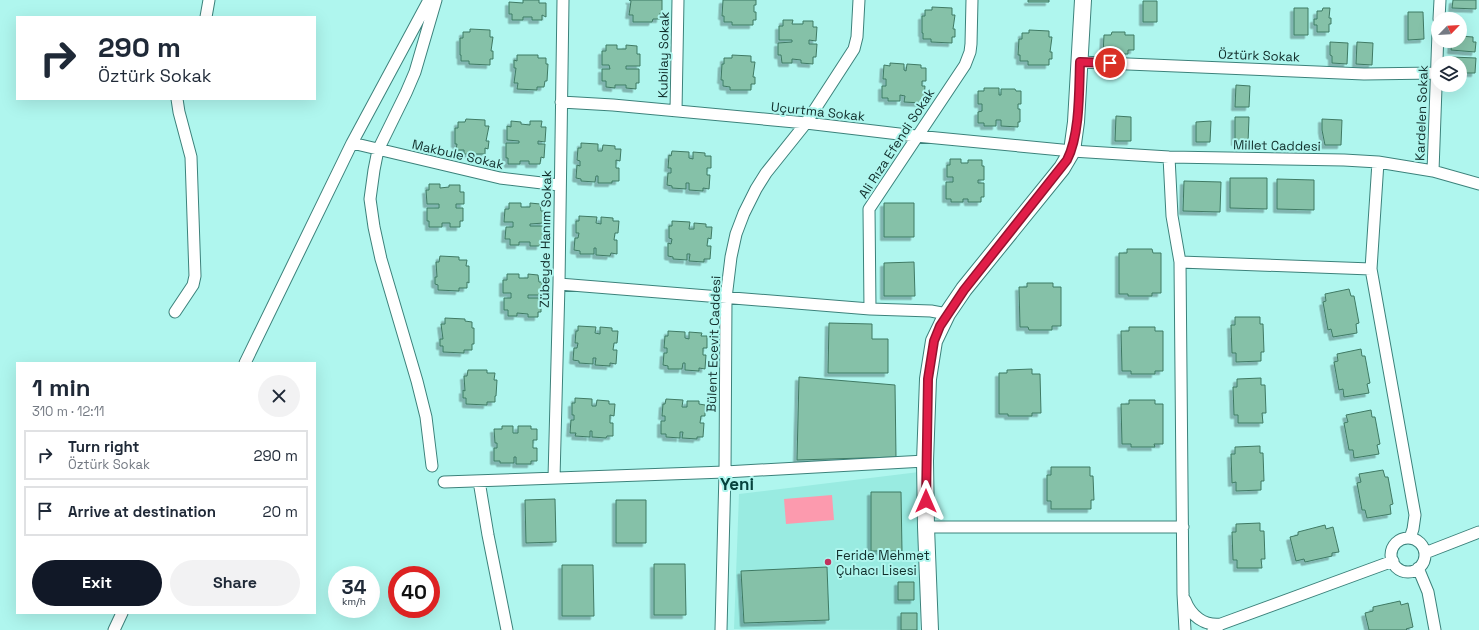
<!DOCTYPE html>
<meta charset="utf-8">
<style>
:root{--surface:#fff;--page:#f2f2f3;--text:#1f2937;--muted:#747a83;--line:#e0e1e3;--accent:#111827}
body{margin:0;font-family:"Space Grotesk",sans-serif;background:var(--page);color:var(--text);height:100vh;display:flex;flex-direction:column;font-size:15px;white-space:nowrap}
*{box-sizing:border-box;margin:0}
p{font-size:13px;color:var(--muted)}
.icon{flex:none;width:22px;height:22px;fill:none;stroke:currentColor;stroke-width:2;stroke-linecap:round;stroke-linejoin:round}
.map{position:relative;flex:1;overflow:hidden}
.drawer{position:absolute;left:16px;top:362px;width:300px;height:252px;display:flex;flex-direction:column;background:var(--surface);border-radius:0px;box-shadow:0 4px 16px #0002}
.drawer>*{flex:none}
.banner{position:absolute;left:16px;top:16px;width:300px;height:84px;border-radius:0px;box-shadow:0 4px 16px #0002;background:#fff;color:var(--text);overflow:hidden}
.needle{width:26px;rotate:65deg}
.buttons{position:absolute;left:1431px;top:12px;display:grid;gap:8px}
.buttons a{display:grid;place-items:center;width:36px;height:36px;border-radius:50%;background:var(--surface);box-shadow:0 4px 16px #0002;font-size:20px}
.speed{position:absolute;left:328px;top:566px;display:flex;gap:8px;font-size:20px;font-weight:700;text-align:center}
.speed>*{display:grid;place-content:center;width:52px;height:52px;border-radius:50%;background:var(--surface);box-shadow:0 4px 16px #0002;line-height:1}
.speed small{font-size:10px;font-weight:400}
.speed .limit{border:6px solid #d22;background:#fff;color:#111}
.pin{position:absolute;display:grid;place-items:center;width:34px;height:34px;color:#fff;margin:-17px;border:2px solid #fff;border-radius:50%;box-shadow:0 1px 4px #0007}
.me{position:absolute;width:44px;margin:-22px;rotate:0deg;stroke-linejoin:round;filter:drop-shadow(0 0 3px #0008)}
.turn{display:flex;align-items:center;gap:14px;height:84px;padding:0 16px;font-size:18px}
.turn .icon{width:52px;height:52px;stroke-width:2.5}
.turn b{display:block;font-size:28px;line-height:34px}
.round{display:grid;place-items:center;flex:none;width:42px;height:42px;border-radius:21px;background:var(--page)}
.summary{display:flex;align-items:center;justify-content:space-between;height:68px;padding:0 16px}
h1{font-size:24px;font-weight:600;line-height:30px}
.cta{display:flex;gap:8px;margin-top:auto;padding:8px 16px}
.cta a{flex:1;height:46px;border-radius:24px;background:var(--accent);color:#fff;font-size:16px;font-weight:600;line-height:46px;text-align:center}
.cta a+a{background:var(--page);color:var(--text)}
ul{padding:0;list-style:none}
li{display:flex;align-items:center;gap:12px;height:50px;margin:0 8px 6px;padding:0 8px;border:2px solid var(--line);border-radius:0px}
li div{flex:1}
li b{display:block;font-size:15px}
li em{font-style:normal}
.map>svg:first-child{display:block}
.built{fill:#99ebe1}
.green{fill:#fc9aae}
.building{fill:#85c1a8;stroke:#3f7a64;filter:url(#shadow)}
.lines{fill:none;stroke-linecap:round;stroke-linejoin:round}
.street-casing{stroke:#3c827b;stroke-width:13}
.secondary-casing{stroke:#3c827b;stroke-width:18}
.street{stroke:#fff;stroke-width:11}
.secondary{stroke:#fff;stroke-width:16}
.route-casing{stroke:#92132f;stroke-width:10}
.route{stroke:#e11d48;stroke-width:7}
.poi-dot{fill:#c0325e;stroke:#aff6ee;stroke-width:1.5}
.labels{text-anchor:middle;stroke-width:4;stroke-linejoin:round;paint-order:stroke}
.street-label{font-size:13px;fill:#102d2a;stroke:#aff6ee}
.poi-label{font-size:13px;fill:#102d2a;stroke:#aff6ee;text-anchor:start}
.district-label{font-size:17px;font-weight:bold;fill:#07433e;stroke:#aff6ee}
</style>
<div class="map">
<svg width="1479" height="630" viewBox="0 0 1479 630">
<defs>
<filter id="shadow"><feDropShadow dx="-3.5" dy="3.5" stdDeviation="0" flood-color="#0004"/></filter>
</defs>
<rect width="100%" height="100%" fill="#aff6ee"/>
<path class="built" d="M919,472l1,158 -186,-1 5,-135z"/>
<path class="green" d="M832,495l2,25 -48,4 -2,-25z"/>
<path class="building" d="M523,0h16v3h7v14l-4,-2v5h-10v-3h-9v3h-11v-6h-3v-12l14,1z
M629,0h33v13h-2v6h-7l-1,3h-19v-7h-4l2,-14z
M723,0h33v5h-2v7h2v8h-3v5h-21v-3h-8v-6h-2z
M1028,0h21v2h-21z
M1453,0h23v9l-24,-1z
M1143,1h14v21h-14z
M932,7l20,1v7h3l-2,14h2v8h-3v6l-21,-1v-3h-8v-6h-1v-17h3v-6h7z
M1294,8h14v27h-14z
M1323,8h7l-1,10h2v6h-2v8h-12v-7h-3v-6h3v-8h5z
M1408,12h15l1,27 -16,1z
M783,20h10l-1,4h11v-3h10v6h4l-1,14 -7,-1v4h8l-1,13h-3v7l-12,-1v-3l-9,-1v4h-10l-1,-8h-3v-12l14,-1v-2h-13v-14h4z
M470,29l20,1v7h3l-2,14h2v8h-3v6l-21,-1v-3h-8v-6h-1v-17h3v-6h7z
M1029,30l20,1v6h3l-2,15h2v7h-3v6h-21v-4h-8v-6h-2l1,-16h3v-6h7z
M1112,32h13v3h9v15h-6v4h-25l1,-19h7z
M1460,36l13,1v5h3l-1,10 -24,-2 1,-9h8z
M1330,42l18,1 -1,21 -15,-1v-7l-2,-1z
M1357,42l16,1 -1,22 -16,-1z
M606,45h11v4h9v-4l11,1v8h3v12h-14v3h13v14h-3v6l-10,-1v-3h-11v3l-9,-1v-6h-4v-12h8l-1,-4h-7v-14h4z
M517,55h21v3h8v6h2l-1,17h-2l-1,6h-7v3l-20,-1 1,-6h-4l2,-15h-2v-8l3,1z
M732,55l19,1v6h4l-2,15h2v7h-4v6h-21v-3l-7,-1v-6h-2l1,-16h2v-6h8z
M1452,57l24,1 -1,15h-15v-10h-8z
M890,63l14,1v6l2,1 1,-7 14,1v3h5v13h-4v5h3l-1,12h-2v5l-18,-1 1,-6 -5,-1v6h-12v-3h-6v-12h4v-7h-3l1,-14 6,1z
M1236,85l14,1 -1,21h-14z
M984,88h15v7h2v-6h14l1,2h5v13h-3v5h2v13h-2v5l-17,-1v-6h-5v6h-12v-3h-6v-11l4,-1v-7h-4v-13h6z
M1116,116l15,1v24h-16z
M1235,117h14l-1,26 -13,-1z
M466,119l19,1v6h4l-3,15h3l-1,8 -3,-1v6h-21v-4h-8l1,-6h-2v-16h3v-6h7z
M1322,119l20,1 -1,25h-16l-3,-15z
M511,121l10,1v2l9,1v-4h12l-1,6h5l-1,15 -7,-1v3h7l-1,14 -3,-1 -1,7h-11v-3h-9v3h-12v-6h-2v-15h13v-2l-12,-1v-14l4,1z
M1211,121l-1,21h-14v-20z
M581,143l17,1v7h4l1,-6 12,1v3h6l-1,12 -4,-1v8h3v13h-7v2h-14v-7h-2l-1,6 -14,-1v-2l-5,-1 1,-13 3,1v-5l-3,-1 1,-12h3z
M672,151l17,1v6l4,1v-7l12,1v3h6v12h-4v7h3l-1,14 -6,-1v3l-14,-1v-7h-3v6l-14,-1v-2l-5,-1 1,-12h3v-5h-3l1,-13 2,1z
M950,159h11v4h7v-3h14v6h2v14h-6v3h6v14h-3v5h-13v-3h-5v3h-12v-3h-5v-17h7v-5h-6v-12h3z
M1230,178h37v31l-37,-1z
M1277,179l37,1v30l-37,-1z
M1184,181l37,1 -1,30 -37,-1z
M429,184h11v4l9,-1v-2h11v7h4v12h-8v4h7v13h-3v6h-10v-4h-8v4h-13v-6h-2v-13h12v-4h-12l-1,-14h3z
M509,203h12v4h9v-4l10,1 1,7h3v12l-14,1v2h13v14h-3v6h-10v-4h-11v3h-9v-6h-5l1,-12h7v-5h-9l1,-13h4z
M884,203h30v34h-30z
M579,216l18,1 -1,6 5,1v-7l12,1v3h6l-1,12h-3l-1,7h3v14l-6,-1 -1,3 -14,-1v-7h-2v6h-14v-3l-6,-1 1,-12h3l1,-5h-3v-12h3z
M672,221l18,1 -1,7h5v-6l12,1v3h6l-1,12 -3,-1 -1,8h4l-1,13h-6v3l-15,-1 1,-7h-3v6l-14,-1v-2l-5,-1v-13l3,1 1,-5 -3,-1v-12h3z
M1127,249h25l1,4h8v40h-9v3h-24v-2h-9v-41h8z
M440,256l19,1v3h8l-1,6h3v17l-2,-1v6h-8v3l-21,-1v-5l-3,-1v-7h2l-1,-15h3z
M914,262l1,34h-31v-33z
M507,274h12v4h9v-4l10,1 1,7h3v13h-14v3h13v14h-3v5h-10v-3l-11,-1v3h-9v-6h-4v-12h7v-5h-8v-13h4z
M1027,283h26v4h8v39h-9v4h-23l-1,-3h-8l-1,-40h8z
M1349,289l2,7h3l5,27 -3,1 1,9 -24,4 -2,-8 -3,1 -5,-28 3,-1 -1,-7z
M1235,317h25v7h3l1,28h-3v9l-25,1v-9h-4l-1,-28h4z
M445,318l20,1v2l7,1v6h2v16h-2v6h-8v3l-21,-1v-6h-3v-7h3l-2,-15h4z
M829,323l43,1v15h16v34h-60z
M578,326l18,1 -1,6 5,1v-7l12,1v3h6l-1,12h-3l-1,7h4l-1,14 -6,-1v3l-15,-1 1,-7h-3v6l-14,-1v-2l-6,-1 1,-12h3l1,-5h-3l1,-12h2z
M1129,327h26v4h8v40h-8v3h-24v-3h-9l-1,-40h8z
M668,331l17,1v6l4,1v-7l13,1 -1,3h6v12h-4v7h3l-1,14 -6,-1v3l-14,-1v-7h-2l-1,6h-14v-3l-5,-1 1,-12h3v-5h-3l1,-12h3z
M1361,349l1,7h3l5,27 -3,1 2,9 -25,4 -1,-8 -4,1 -5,-28 4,-1 -1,-7z
M1032,369v5h8l1,39h-9v3h-24v-2h-9v-41h8v-3z
M468,370h19v3h8l-1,7h3l-1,16h-1v6h-8v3l-21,-1v-6h-3v-8l2,1 -1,-15h3z
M799,377l96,8 1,72 -99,3z
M1261,378v7h4l1,28h-4l1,10h-25v-8h-4l-1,-28h4v-8z
M575,398l17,1v7h4l1,-6 12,1v3h6l-1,12 -4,-1v8h3v13h-6l-1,2 -14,-1v-6h-2v6l-15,-1 1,-3h-6l1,-13h3v-5h-2v-12h3z
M666,399l17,1 -1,7h5v-6h12v3l6,1v11h-4l-1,7h4l-1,14h-6v2l-15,-1 1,-6h-3v6l-14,-1v-3h-5v-13h4v-5h-3l1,-12h2z
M1129,400h26v4h8v40h-9l1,3h-24v-3h-9l-1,-40h8z
M1371,410l1,7h3l5,27 -3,1 2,9 -25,4 -1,-8h-4l-5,-27 4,-1 -2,-7z
M502,426h11v7h5v-7h13v3h6v11h-4v8h4v13h-6v3h-15v-7h-2v6h-14v-2h-6v-13h3v-5h-2l-1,-14h8z
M1260,446v7h3l1,28h-3v9l-25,1v-9l-4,1 -1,-29h4v-7z
M1051,467h39v9h3l1,24h-3v9h-40v-8h-4v-26h4z
M1383,470l2,7h3l5,27 -3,1 1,9 -24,4 -2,-8h-3l-5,-27 4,-1 -2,-8z
M871,492h30l1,59h-31z
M555,499l1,43 -30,1 -1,-43z
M616,500h30v43h-30z
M1260,523v8h4l1,28h-4l1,9h-25v-8h-4l-1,-28h4v-8z
M1325,525l1,4 7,-2 6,25 -7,1v3l-27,6 -1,-3 -8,2 -6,-24 8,-2v-3z
M654,564h31l1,51h-32z
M562,565h31l1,51h-32z
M827,567l2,53 -85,3 -3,-52z
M898,582h16v18h-16z
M1400,601l1,4 7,-2 5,24 -7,2 1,1h-38l-4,-17 8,-2v-4z
M901,613h16v17h-16z"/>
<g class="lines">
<defs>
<path id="street" d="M206,17l3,-17
M1439,19l1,-19
M1080,62l284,12 72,-1
M561,102l52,3 193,18 110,13 156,15 97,6 175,3 34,2 55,9 46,13
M676,111l2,-111
M352,143l148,35 59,7
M1169,157l3,59 8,46 3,332 2,36
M1378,162l-7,107 44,246 -2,14 -3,9
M1433,171l5,-139
M1180,262l191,7
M559,284l311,25 61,2 16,3
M870,309l-1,-100 96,-144 5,-13 1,-8 1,-44
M175,312l18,-27 2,-9 -4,-119 -12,-45 -2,-13
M245,363l107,-220 77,-143
M432,466l-6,-49 -9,-36 -36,-122 -7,-32 -4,-28 4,-29 4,-20 28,-57 9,-21 21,-72
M554,478l5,-194 4,-284
M479,481l9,54 19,95
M444,482l281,-10 200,-11
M926,527h257
M1391 555a17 17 0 1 1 34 0a17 17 0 1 1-34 0Z
M1425,553l54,-21
M1418,568l10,24 7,38
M1185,600c6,16 19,26 36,24
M114,630l8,-17
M721,630l4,-158 1,-174 5,-41 5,-23 8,-21 12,-24 10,-16 40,-50 48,-74 3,-12 2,-37
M1213,630l8,-6 172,-63"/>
<path id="secondary" d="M930,630l-4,-103 -1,-66 3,-82 6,-38 13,-27 17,-25 98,-121 10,-17 4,-29 7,-122"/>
</defs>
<use href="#street" class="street-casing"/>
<use href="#secondary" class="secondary-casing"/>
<use href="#street" class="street"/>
<use href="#secondary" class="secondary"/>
</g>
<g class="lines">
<defs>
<path id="route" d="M926,501l2,-122 6,-38 6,-15 24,-36 103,-130c13,-25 12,-70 13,-98l30,1"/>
</defs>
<use href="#route" class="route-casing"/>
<use href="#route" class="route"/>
</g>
<circle class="poi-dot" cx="828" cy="562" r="4"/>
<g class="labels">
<g class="street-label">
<text transform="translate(663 55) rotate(-89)" y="5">Kubilay Sokak</text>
<text transform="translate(1259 55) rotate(2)" y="5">Öztürk Sokak</text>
<text transform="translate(818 111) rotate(6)" y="5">Uçurtma Sokak</text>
<text transform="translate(1421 113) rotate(-88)" y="5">Kardelen Sokak</text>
<text transform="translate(896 143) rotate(-57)" y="5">Ali Rıza Efendi Sokak</text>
<text transform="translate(1277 145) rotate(1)" y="5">Millet Caddesi</text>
<text transform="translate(458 154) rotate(13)" y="5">Makbule Sokak</text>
<text transform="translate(545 239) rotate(-89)" y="5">Zübeyde Hanım Sokak</text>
<text transform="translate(713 344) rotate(-88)" y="5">Bülent Ecevit Caddesi</text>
</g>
<g class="poi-label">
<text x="836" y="560">Feride Mehmet<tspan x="836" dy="15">Çuhacı Lisesi</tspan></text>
</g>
<g class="district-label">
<text x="737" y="490">Yeni</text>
</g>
</g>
</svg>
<div class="buttons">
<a><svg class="needle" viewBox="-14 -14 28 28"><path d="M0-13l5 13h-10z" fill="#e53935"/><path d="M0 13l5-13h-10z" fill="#747a83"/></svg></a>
<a><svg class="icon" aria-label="layers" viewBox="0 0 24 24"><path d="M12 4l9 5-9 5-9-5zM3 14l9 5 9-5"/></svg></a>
</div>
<div class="speed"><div>34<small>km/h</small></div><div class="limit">40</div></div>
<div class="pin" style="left:1110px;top:63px;background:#d93025"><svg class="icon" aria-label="arrive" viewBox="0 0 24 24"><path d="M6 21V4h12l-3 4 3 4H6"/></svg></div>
<svg class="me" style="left:926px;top:501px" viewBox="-20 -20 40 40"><path d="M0-17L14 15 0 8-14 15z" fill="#e11d48" stroke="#fff" stroke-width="4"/></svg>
<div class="banner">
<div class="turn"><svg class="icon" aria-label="right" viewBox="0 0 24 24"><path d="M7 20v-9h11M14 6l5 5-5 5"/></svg><div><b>290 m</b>Öztürk Sokak</div></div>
</div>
<section class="drawer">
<div class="summary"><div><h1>1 min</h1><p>310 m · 12:11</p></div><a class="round"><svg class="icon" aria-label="close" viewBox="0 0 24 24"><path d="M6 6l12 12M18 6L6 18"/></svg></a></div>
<ul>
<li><svg class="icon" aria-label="right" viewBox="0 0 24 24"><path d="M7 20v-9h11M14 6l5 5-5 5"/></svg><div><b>Turn right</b><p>Öztürk Sokak</p></div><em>290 m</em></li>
<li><svg class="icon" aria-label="arrive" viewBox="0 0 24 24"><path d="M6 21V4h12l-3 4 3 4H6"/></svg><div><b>Arrive at destination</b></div><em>20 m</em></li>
</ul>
<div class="cta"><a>Exit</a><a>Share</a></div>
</section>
</div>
